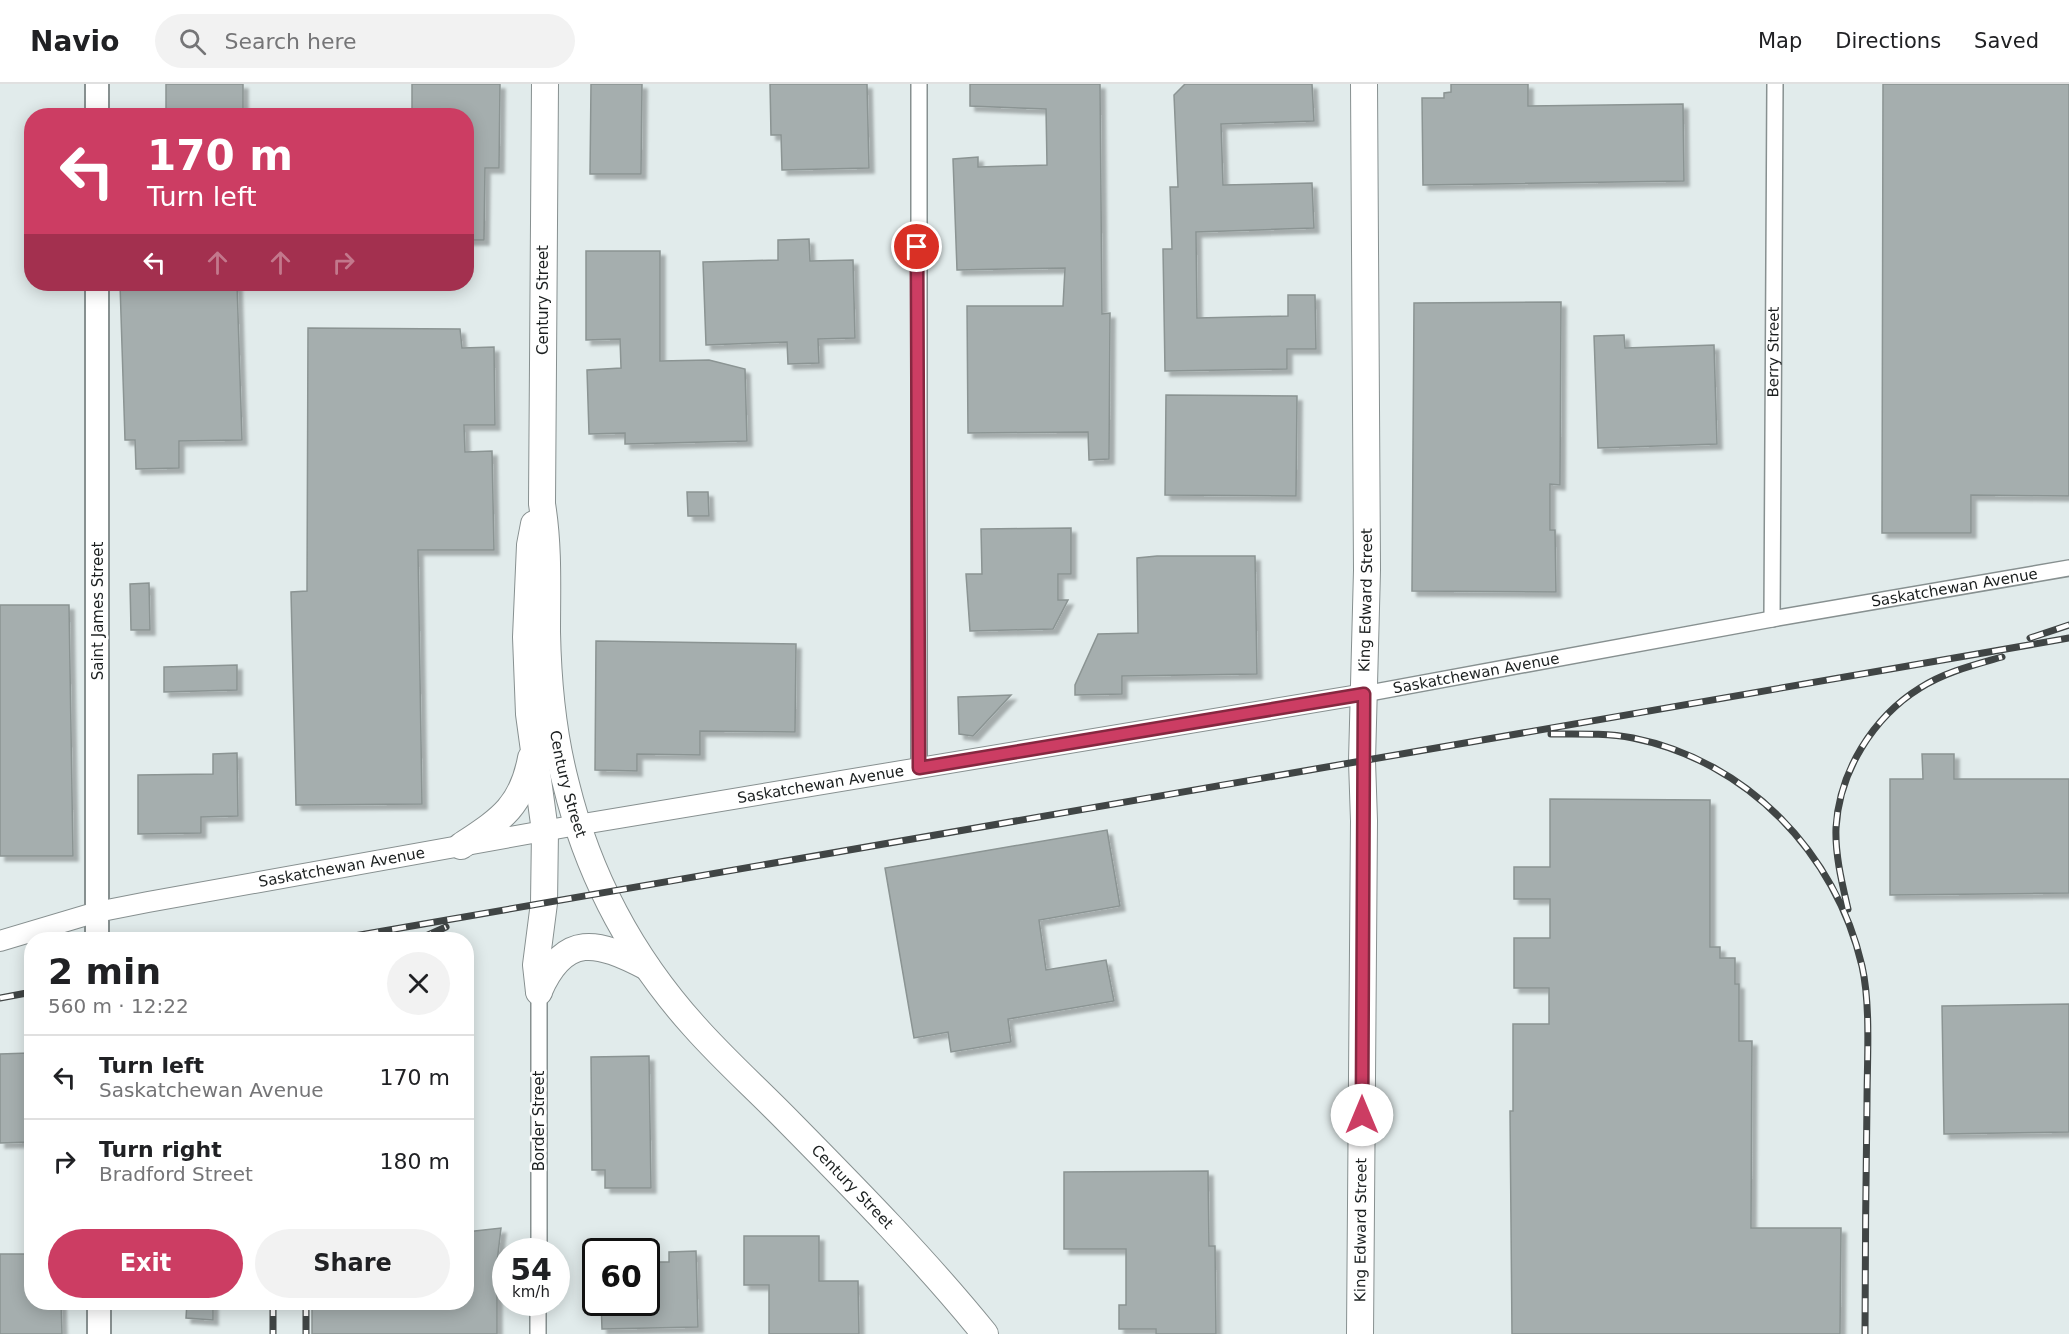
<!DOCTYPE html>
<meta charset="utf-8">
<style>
:root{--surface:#fff;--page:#f2f2f2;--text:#202124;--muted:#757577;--line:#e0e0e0;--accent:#cc3d63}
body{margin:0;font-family:"DejaVu Sans",sans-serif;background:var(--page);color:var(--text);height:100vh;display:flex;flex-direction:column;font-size:22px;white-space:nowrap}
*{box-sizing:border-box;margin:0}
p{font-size:20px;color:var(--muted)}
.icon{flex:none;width:33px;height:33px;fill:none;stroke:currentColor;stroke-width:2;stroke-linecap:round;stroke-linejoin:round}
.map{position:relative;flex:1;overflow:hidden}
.side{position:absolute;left:24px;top:848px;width:450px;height:378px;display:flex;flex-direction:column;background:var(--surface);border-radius:24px;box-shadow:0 3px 15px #0003}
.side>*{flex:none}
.guide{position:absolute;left:24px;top:24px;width:450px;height:183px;border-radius:24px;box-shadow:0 3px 15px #0003;background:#cc3d63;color:#fff;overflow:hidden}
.speed{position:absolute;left:492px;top:1154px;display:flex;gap:12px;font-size:30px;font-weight:700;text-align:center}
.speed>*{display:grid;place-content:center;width:78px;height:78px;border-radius:50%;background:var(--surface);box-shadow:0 3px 15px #0003;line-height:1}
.speed small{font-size:15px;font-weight:400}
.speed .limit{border:3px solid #111;border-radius:9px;background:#fff;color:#111}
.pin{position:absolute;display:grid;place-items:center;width:51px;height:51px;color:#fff;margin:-26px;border:3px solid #fff;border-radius:50%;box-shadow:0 2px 6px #0007}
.me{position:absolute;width:66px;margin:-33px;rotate:0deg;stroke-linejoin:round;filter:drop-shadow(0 0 4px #0008)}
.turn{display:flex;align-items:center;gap:21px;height:126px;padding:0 24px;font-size:27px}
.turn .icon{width:78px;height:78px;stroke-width:2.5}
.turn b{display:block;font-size:42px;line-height:51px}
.lanes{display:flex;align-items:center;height:57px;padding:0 24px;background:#0003;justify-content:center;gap:30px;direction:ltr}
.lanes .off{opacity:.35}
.round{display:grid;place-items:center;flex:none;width:63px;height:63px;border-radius:32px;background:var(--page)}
.summary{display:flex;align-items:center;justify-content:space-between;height:102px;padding:0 24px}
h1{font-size:36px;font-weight:600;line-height:45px}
.action{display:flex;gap:12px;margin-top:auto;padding:12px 24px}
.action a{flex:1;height:69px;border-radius:36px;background:var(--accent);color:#fff;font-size:24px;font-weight:600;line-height:69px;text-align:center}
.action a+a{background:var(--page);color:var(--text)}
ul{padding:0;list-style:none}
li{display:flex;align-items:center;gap:18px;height:84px;padding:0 24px;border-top:2px solid var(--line)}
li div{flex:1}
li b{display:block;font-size:22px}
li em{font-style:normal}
header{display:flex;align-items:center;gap:36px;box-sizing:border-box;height:84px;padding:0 30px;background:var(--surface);border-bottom:2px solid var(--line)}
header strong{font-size:28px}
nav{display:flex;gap:33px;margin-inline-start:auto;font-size:21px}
.search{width:420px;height:54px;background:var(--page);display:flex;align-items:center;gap:15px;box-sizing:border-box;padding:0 21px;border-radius:33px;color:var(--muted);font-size:22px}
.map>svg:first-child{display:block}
.building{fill:#a5aeae;stroke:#8b9493;stroke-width:1.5;filter:url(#shadow)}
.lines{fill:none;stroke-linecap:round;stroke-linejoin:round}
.minor-casing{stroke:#879090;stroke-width:18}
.tertiary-casing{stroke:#879090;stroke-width:22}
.secondary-casing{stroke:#879090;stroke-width:26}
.primary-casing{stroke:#879090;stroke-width:28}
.minor{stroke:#fff;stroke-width:15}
.tertiary{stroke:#fff;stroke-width:20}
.secondary{stroke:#fff;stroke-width:22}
.primary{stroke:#fff;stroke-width:26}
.rail-casing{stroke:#404545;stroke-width:7}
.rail{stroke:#fff;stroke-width:4.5;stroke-dasharray:14;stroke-linecap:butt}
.route-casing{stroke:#852840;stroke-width:15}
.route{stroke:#cc3d63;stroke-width:10}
.labels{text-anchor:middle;stroke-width:5;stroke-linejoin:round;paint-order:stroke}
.street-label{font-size:15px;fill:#1b1f1f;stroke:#fff}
</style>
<header>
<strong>Navio</strong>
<div class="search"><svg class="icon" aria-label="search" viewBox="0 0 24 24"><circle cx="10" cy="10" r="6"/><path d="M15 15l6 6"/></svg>Search here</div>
<nav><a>Map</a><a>Directions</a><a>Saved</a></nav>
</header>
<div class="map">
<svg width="2069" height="1250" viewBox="0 0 2069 1250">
<defs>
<filter id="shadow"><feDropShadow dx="5" dy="5" stdDeviation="1.5" flood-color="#0004"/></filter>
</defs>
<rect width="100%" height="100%" fill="#e1ebeb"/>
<path class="building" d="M166,0h77v32h-77z
M412,0h88l-1,84h-14l-1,72h-18v-124h-54z
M591,0h51l-1,90h-51z
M770,0h97l2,84 -87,2 -1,-35h-10z
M970,0h130l2,230 8,-1 -1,146 -20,1 -1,-28 -120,1 -1,-127h96l2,-38 -108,2 -4,-111 25,-2v10l69,-2 -1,-56 -76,-3z
M1185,0h127l2,37 -93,3 2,61 89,-2 2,45 -118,4 1,86 91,-2v-21h27l1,54h-29v20l-122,2 -2,-122h9l-2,-62h8l-4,-92z
M1451,0h77v22l155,-2 1,77 -261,4 -1,-87h22v-5l7,-1z
M1883,0h186v412l-98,-1v38h-89z
M809,155l1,22 43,-1 2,78 -37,1 1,24 -31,1 -1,-22 -81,3 -3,-83 75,-2v-20z
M586,167h74v110l49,-1 36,9 2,72 -122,3v-11l-36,1 -2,-64 34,-2 -1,-29 -34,1z
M120,200h117l5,156 -63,1v27l-43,1 -1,-29h-10z
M1561,218l-1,183 -10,-1v46h5l1,62 -144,-1 2,-288z
M308,244l152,1 2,19 32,-1 1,78h-31l1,27 27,-1 2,99h-76l4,254 -126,1 -5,-213 16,-1z
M1624,251l1,13 89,-3 3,99 -119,4 -4,-112z
M1166,311l131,1 -1,100 -131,-1z
M687,408h21l1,24h-21z
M1071,444v46h-13v26h10l-15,29 -83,2 -4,-57h16l-1,-45z
M1157,472h98l2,118 -135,2v18l-47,1v-10l23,-51 40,-1 -1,-75z
M149,499l1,47h-19l-1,-46z
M0,521h69l4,251h-73z
M596,557l200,3 -1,88 -95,-1v24l-63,-1v17l-42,-1z
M237,581v25l-73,2v-25z
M1011,611l-38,41 -14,-2 -1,-37z
M237,669l1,63 -37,1v16l-63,1v-59l75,-1v-20z
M1922,670h32v25h115v114l-179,2v-116h33z
M1550,715l160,1v147h10v11h15v26h4v57h13l-1,187h90l-1,106h-328l-2,-223h3v-87h36v-36h-35v-50h36v-39h-36v-32h36z
M1107,746l13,76 -81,14 7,50 60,-10 8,41 -106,18 3,23 -60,10 -3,-20 -34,6 -29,-170z
M2069,920v128l-125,2 -2,-128z
M29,969v16h3l-2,73 -30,1v-89z
M649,972l2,132h-46v-18h-13l-1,-113z
M1208,1087l1,75h6l1,88h-60v-5h-37v-24h7v-56h-62v-77z
M501,1144l-4,34v72h-185v-32h154v-70z
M744,1152h75v45h39l1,53h-90v-49h-25z
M696,1167l2,76 -96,2 -1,-27h45v-40h23v-10z
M0,1170h32v48h29l1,32h-62z
M187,1218h26v18l-27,-2z"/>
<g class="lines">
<defs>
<g id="minor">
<path d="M919,0v684"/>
<path id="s1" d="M1772,535l3,-535"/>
<path id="s2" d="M1364,610l408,-75 297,-51"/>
<path d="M539,1167v-259"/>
<path d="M538,1250v-32"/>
</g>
<g id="tertiary">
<path id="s3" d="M0,857l97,-29 51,-10 429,-77 787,-131"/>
</g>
<path id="secondary" d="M97,32v-32
M97,855v-655
M99,1218v32"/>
<g id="primary">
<path id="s4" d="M545,0l-3,420c7,43 5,85 5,128 1,51 6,103 19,152 22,90 65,172 128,242 30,34 65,65 97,98 67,68 134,136 194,210"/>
<path d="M534,440l-4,21 -4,92 3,77 16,117 -1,72 -8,62 3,27"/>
<path d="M461,762c39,-26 61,-39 70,-88"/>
<path d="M539,907c26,-59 58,-50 108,-24"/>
<path id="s5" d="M1360,1250l4,-513 -2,-60 5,-191 -3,-486"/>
</g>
</defs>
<use href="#minor" class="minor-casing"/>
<use href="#tertiary" class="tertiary-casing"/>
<use href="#secondary" class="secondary-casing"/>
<use href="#primary" class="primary-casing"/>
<use href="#minor" class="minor"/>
<use href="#tertiary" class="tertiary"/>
<use href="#secondary" class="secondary"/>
<use href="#primary" class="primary"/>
<defs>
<path id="rail" d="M2030,554l39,-13
M1551,650c28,0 55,-1 82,4 114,23 203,115 229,228 9,40 5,95 5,136 -1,77 -2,155 -2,232
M1848,825c-6,-26 -13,-54 -12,-81 3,-56 37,-111 84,-140 25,-16 54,-23 82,-31
M337,855l1732,-301
M419,855l27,-12
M0,914l32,-6
M273,1218v32
M306,1218v32"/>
</defs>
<use href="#rail" class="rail-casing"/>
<use href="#rail" class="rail"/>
</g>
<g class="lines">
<defs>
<path id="route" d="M917,163l2,521 445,-74 -2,421"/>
</defs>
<use href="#route" class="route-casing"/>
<use href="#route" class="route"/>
</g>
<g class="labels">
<g class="street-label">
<text transform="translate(543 216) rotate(-90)" y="5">Century Street</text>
<text dy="5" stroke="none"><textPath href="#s1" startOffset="267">Berry Street</textPath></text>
<text dy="5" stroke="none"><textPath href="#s2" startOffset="600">Saskatchewan Avenue</textPath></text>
<text dy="5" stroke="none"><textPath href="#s5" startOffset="734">King Edward Street</textPath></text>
<text transform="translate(98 527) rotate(-90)" y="5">Saint James Street</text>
<text dy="5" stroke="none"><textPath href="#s2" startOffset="114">Saskatchewan Avenue</textPath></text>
<text dy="5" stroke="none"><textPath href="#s4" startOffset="702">Century Street</textPath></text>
<text dy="5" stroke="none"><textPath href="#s3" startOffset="836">Saskatchewan Avenue</textPath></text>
<text dy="5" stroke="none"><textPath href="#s3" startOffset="350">Saskatchewan Avenue</textPath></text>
<text transform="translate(539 1037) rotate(-90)" y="5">Border Street</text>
<text dy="5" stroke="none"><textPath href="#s4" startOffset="1204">Century Street</textPath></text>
<text dy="5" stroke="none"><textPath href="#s5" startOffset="104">King Edward Street</textPath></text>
</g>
</g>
</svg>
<div class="speed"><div>54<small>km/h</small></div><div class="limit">60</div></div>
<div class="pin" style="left:917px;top:163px;background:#d93025"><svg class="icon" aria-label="arrive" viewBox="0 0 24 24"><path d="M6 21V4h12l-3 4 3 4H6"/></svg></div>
<svg class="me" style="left:1362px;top:1031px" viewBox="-20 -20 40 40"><circle r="19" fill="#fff"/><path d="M0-13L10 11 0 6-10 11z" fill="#cc3d63"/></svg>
<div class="guide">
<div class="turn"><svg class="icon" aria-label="left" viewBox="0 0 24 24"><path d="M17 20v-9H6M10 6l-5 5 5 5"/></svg><div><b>170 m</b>Turn left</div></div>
<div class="lanes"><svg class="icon" aria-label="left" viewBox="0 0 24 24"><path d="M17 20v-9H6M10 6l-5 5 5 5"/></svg><svg class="icon off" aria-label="ahead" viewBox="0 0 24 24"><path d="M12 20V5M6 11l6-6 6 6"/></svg><svg class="icon off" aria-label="ahead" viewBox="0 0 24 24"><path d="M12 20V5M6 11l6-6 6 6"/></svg><svg class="icon off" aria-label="right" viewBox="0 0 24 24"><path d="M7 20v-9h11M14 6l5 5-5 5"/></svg></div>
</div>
<section class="side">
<div class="summary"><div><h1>2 min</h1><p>560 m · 12:22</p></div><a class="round"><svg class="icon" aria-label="close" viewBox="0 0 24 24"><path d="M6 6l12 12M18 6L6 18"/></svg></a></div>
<ul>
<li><svg class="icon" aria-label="left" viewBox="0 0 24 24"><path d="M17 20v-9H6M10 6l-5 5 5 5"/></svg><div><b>Turn left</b><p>Saskatchewan Avenue</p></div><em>170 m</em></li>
<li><svg class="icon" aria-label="right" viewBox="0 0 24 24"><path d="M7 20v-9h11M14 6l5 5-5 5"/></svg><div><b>Turn right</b><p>Bradford Street</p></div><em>180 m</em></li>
</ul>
<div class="action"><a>Exit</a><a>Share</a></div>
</section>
</div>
